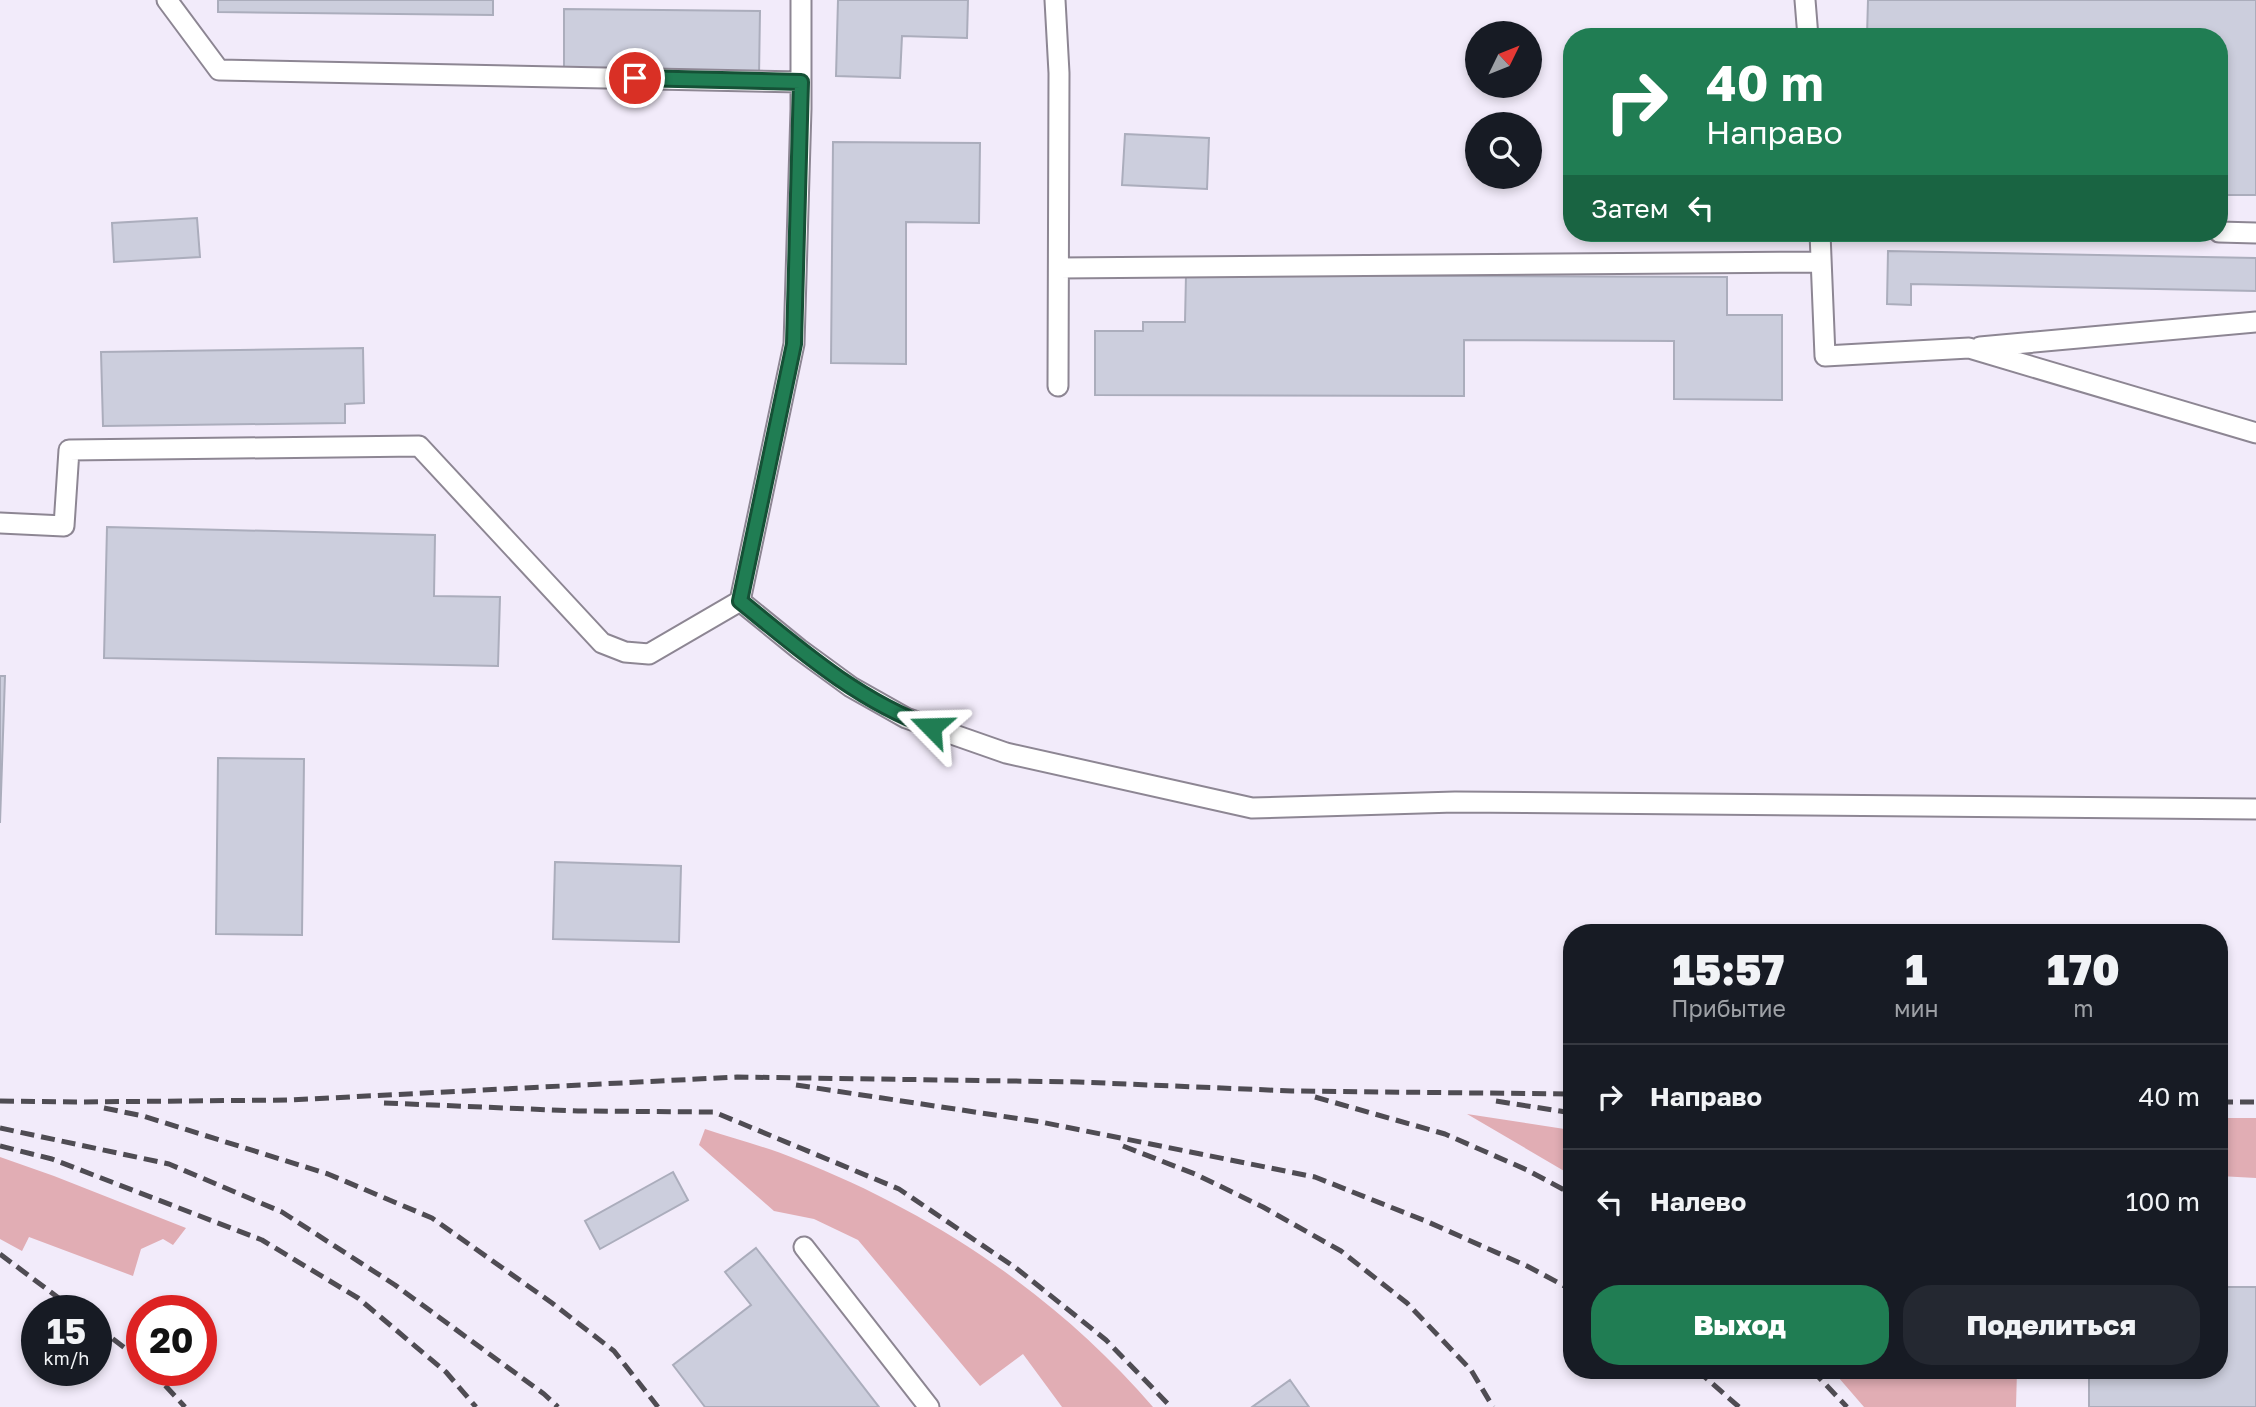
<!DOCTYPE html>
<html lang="ru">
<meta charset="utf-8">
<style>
:root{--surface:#171b24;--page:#242831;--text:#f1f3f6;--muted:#9ea1a6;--line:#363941;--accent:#207d53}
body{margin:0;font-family:"Golos Text",sans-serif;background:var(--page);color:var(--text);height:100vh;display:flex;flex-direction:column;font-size:26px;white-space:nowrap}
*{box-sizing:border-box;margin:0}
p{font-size:23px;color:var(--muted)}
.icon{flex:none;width:38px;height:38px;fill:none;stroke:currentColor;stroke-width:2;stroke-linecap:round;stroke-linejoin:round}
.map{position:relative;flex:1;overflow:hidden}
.drawer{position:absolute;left:1563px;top:924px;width:665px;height:455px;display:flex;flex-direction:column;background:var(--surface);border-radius:28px;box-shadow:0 4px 10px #0003}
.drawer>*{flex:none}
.top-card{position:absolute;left:1563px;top:28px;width:665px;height:214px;border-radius:28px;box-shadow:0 4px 10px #0003;background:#207d53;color:#fff;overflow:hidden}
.needle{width:46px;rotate:47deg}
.controls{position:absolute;left:1465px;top:21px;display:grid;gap:14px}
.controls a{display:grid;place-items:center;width:77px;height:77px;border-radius:50%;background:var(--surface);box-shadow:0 4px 10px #0003;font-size:35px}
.speed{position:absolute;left:21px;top:1295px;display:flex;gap:14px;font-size:35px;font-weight:700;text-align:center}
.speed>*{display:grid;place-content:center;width:91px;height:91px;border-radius:50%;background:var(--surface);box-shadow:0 4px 10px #0003;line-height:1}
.speed small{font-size:18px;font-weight:400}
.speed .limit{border:10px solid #d22;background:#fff;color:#111}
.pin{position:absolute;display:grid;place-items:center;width:60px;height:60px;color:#fff;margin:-30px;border:4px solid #fff;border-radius:50%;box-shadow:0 2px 7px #0007}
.me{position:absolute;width:77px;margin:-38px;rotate:292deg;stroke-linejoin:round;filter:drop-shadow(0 0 5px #0008)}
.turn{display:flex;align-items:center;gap:24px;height:147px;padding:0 28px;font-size:32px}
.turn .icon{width:91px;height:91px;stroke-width:2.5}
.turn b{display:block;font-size:49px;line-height:60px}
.then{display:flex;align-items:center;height:66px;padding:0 28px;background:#0003;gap:14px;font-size:26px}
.eta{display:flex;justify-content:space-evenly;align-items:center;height:119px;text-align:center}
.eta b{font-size:42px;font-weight:800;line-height:49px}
.action{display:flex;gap:14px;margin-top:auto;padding:14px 28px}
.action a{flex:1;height:80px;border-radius:28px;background:var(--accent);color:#fff;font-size:28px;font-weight:800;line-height:80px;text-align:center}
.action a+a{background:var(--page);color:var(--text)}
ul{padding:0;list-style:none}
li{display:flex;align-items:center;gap:21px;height:105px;padding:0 28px;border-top:2px solid var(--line)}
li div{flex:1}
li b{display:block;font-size:26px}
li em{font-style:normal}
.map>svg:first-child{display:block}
.green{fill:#e1adb4}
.building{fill:#cccedd;stroke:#abadbc;stroke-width:2}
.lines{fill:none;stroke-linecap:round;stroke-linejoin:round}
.service-casing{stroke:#8d8693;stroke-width:23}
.service{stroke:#fff;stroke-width:19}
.rail{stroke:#4f4c53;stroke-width:5;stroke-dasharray:14 7;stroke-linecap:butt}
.route-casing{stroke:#155136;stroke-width:18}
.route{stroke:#207d53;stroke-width:12}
</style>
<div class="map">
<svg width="2256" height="1407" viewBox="0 0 2256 1407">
<rect width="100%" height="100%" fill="#f2ebfa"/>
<path class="green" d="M1467,1114l104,16v45z
M2219,1118h37v60l-37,-2z
M705,1129c30,10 62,18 91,30 136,53 262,137 357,248h-91l-39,-53 -43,32 -122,-146 -44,-21 -40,-8 -75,-66z
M0,1157l54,19 132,52 -13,17 -10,-6 -22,10 -8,27 -104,-39 -7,14 -22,-12z
M1832,1370h185l-1,37h-152z"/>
<path class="building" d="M218,0h275v15l-275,-3z
M838,0h130l-1,38 -65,-2 -2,42 -64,-2z
M1868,0h388v195h-37v-158h-392v-2l40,1z
M564,9l196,2 -1,65 -195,-3z
M1125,134l84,4 -2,51 -85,-4z
M833,142l147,1 -1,80 -73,-1v142l-75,-1z
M197,218l3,39 -86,5 -2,-39z
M1888,251l368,7v33l-345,-7v21l-24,-1z
M1186,275l541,2v38h55v85l-108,-1v-58l-210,-1v56l-369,-1v-64h48v-9h42z
M363,348l1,55 -19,1v19l-242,3 -2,-74z
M107,527l328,8 -1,61 66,1 -2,69 -394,-8z
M0,676h5l-5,147z
M218,758l86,1 -2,176 -86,-1z
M555,862l126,4 -2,76 -126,-3z
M673,1172l15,28 -88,49 -15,-28z
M756,1248l123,159h-174l-32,-42 78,-60 -26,-33z
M2219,1287h37v120h-167v-37h130z
M1290,1380l19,27h-57z"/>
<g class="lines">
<defs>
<path id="service" d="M167,0l52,70 582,12
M1055,0l4,73 -1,313
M1805,0l3,37
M2219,232l37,1
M1820,233l5,123 144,-8 287,85
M1059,268l762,-6
M1980,347l276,-25
M0,523l64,3 5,-76 350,-4 183,197 23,9 24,2 91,-53 54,-257 7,-235v-109
M740,601l59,48 52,38 55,31 100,35 246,55 203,-6 801,7
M804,1247l125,160"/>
</defs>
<use href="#service" class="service-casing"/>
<use href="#service" class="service"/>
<path class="rail" d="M796,1085l245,37 274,55 113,45 99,44 45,24
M1315,1097l130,37 82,36 45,24
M0,1101l76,1 214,-2 447,-23 342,5 213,9 280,3
M1496,1101l76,12
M2219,1102h37
M384,1103l194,8 136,1 185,77 117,79 90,72 65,67
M104,1108l39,8 185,58 104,44 120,85 62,48 44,56
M0,1128l169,36 113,48 113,73 149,109 14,13
M0,1146l52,13 210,81 96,58 88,74 30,35
M1123,1146l72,28 68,33 78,44 66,52 64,67 22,37
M0,1254l76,57
M96,1326l46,35
M151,1370l34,37
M1697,1370l42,37
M1812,1370l35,37"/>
</g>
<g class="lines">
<defs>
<path id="route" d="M635,78l166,4 -7,262 -54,257c59,48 118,100 191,126"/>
</defs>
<use href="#route" class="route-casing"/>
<use href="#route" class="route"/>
</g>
</svg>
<div class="controls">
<a><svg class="needle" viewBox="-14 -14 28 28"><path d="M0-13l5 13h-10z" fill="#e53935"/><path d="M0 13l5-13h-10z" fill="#9ea1a6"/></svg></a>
<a><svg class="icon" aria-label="search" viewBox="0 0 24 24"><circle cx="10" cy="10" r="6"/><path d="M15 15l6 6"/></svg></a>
</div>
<div class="speed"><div>15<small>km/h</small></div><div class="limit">20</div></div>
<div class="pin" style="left:635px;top:78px;background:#d93025"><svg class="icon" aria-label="arrive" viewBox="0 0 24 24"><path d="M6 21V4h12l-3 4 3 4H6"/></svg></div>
<svg class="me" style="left:931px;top:727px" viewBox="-20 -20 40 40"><path d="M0-17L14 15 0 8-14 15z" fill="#207d53" stroke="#fff" stroke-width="4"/></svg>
<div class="top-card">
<div class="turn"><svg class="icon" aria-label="right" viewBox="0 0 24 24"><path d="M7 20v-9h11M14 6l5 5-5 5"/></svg><div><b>40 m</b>Направо</div></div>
<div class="then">Затем<svg class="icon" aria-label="left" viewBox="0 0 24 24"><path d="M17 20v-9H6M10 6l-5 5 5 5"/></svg></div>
</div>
<section class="drawer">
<div class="eta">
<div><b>15:57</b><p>Прибытие</p></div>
<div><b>1</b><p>мин</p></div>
<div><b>170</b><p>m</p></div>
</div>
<ul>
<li><svg class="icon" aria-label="right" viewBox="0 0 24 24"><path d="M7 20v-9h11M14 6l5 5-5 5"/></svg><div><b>Направо</b></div><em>40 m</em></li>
<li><svg class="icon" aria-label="left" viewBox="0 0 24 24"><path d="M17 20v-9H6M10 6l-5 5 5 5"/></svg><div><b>Налево</b></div><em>100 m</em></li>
</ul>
<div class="action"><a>Выход</a><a>Поделиться</a></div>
</section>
</div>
